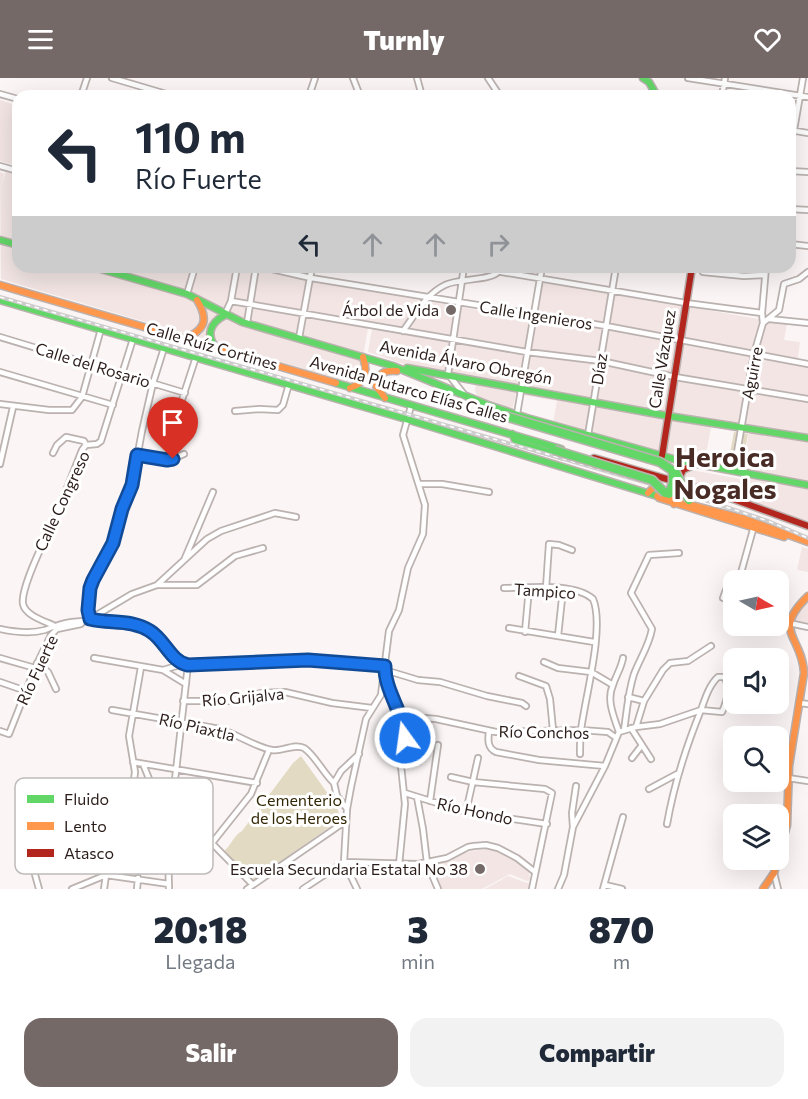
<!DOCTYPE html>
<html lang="es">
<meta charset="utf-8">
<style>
:root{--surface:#fff;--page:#f2f2f3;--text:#1f2937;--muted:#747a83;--accent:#746967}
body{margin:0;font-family:Commissioner,sans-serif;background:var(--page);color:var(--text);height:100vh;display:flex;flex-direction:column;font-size:22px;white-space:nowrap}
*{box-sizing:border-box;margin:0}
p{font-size:20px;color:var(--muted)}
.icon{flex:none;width:33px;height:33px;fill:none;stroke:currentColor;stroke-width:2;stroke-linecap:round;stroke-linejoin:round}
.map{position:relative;height:811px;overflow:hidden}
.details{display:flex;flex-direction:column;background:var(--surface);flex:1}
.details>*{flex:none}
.top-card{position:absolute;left:12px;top:12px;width:784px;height:183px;border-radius:18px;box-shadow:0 6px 24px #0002;background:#fff;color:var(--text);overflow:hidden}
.needle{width:39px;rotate:99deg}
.tools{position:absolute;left:723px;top:492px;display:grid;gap:12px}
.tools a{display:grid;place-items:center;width:66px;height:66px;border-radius:12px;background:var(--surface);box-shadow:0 6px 24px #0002;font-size:30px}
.pin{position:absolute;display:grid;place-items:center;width:51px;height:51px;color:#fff;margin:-62px -26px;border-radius:50% 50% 50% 0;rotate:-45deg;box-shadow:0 0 6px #0007}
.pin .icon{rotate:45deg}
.me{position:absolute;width:66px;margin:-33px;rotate:346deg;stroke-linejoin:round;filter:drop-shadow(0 0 4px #0008)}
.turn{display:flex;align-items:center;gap:21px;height:126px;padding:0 24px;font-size:27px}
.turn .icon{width:78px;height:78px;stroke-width:2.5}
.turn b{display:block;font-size:42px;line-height:51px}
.lanes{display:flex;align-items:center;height:57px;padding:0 24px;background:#0003;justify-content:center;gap:30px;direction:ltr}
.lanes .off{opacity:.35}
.eta{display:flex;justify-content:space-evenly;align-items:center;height:102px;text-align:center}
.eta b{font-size:36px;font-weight:800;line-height:42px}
.cta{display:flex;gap:12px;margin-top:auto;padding:12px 24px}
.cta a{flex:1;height:69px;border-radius:18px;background:var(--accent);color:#fff;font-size:24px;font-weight:800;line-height:69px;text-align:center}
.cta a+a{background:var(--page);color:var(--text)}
header{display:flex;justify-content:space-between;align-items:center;height:78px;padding:0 24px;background:var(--accent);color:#fff;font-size:27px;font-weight:800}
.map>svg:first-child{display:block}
.built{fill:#f2e5e3;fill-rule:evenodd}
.green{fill:#e3dac4}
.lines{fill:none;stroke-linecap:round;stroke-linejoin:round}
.street-casing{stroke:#bbb2b0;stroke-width:8}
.fast-casing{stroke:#bbb2b0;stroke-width:9}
.slow-casing{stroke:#bbb2b0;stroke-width:9}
.jam-casing{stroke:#bbb2b0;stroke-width:9}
.street{stroke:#fefefe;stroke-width:4.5}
.fast{stroke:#63d668;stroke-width:6}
.slow{stroke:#ff974d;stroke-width:6}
.jam{stroke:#b3261e;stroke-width:6}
.rail-casing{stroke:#cecccc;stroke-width:4}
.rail{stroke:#fff;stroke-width:1.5;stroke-dasharray:4.5;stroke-linecap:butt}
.fast-bridge-casing{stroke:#bbb2b0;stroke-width:11;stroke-linecap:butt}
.fast-bridge{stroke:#63d668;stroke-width:8}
.route-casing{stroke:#114b97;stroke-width:15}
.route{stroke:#1a73e8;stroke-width:10}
.poi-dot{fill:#746967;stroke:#fff;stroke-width:2}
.labels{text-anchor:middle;stroke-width:6;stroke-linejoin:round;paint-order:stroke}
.poi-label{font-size:16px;fill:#2b1d1a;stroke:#fff;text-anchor:end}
.street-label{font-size:16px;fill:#2b1d1a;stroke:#fff}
.park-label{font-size:16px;fill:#332805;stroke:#fff}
.town-label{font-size:28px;font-weight:bold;fill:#482b25;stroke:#fff}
.key{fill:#fff;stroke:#bfbbba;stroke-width:1.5}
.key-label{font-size:16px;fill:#2b1d1a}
</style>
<header><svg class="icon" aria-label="menu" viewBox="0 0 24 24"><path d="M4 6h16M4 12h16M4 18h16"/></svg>Turnly<svg class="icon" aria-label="heart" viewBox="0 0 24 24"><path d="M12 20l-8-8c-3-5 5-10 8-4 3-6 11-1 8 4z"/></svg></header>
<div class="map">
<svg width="808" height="811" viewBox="0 0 808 811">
<rect width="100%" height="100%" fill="#fbf6f5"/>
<path class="built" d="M0,22l18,6v60l-18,-5z
M6,93l12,4v92h225l73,15 220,38 7,-39 244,43 -3,16 16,2 -3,23 11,3v153l-125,-42 -1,-4 9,-5 49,9 9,-46 -38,-6 -6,33 -37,-6 -115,-31 4,-22 -41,-7 -4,16 -33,-13 -4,-5 1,-15 -72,-13 -36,-12 4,-23 -4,-1 -6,34 5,8 -12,14 -354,-105 -1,-107 4,2 -3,12zM310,234l48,13 -49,-9z
M802,469l6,2v23l-11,-2z
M808,524v21l-13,-3 7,-14z
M491,770l15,7 23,16 1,9 -3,1 -17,-7 -28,15h-41l-8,-23 29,-13z
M508,798l19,7h3v6h-45z"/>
<path class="green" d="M734,354l14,2 -6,32 -14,-3z
M301,678l35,49 5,14 -94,66 -13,-20 -11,-13c8,-6 10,-16 19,-21l51,-68z"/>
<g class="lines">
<defs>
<path id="street" d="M112,0l61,18
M353,0l7,18
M417,0l5,18
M488,0l12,18
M688,0l120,19
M0,16l18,5
M81,18l6,-18
M281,18l4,-2 15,2
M309,18l6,-18
M722,18l3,-18
M790,52l18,3
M794,52l9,-52
M0,88l18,5
M790,93l18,1
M790,131l18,1
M790,166l18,2
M263,189l48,11 295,48 202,38
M472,189l214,36 76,10
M703,194l41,4 21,-1
M187,216l8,-27
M231,223l296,51 74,9 74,16 133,22
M225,236l6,-13 6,-34
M769,241l39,4
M247,245l9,-56
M763,245l16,-13 5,-26 15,-5 9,-7
M403,253c12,-16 23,-37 42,-46 13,-7 47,-4 54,-14
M0,259l185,56
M299,260l13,-71
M164,270l-11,35 -11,48 -10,54 -10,24 -9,34 -23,45 -2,22 2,9 42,-25 25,-9h40l38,-29 28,-8
M0,294l113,33
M463,315l-15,-19 16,-107
M0,326l49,6h23l10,-13 19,-68
M235,333l24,-2 19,1 5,-5 6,-21
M517,336l25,-147
M146,337l23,6h6l21,-64
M588,357l28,-168
M53,375l4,-8 9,-8 18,4 2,4
M137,377l33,5 14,-6
M0,386l13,-57
M734,392l20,-116 9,-31 -1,-10 4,-46
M419,406h23l47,8
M185,480l28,-66
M739,502l15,-54
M157,507l50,-46 14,-8 54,-18 21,4
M504,510c24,0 70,-6 89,11 12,28 -8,99 -12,131 -1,8 -1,16 -1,24
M546,510l3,-44 10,1 13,5
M723,520l4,-11 7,-3
M789,545l19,4
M53,547c-9,-4 -28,-10 -30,-21 -3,-16 24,-69 32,-86 9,-22 18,-45 27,-68l4,-5 11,-1 4,-3 32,-102
M509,550l85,14
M0,551c14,3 31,5 45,1 15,-6 21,-8 38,-9
M525,554l4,-44
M558,558l5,-47
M0,580l35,10
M94,580l69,12 23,14
M544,584l14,6 33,4 22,13
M37,585l11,9 8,17
M163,592l20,-6
M385,592l33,10 22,2 47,14 35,7 4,3
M385,597l20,60 -5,21 5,48 -6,61
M519,598l27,10 4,13 3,31
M0,604l26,9
M628,619l16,4
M183,623h46l32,-8 24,-1 47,11 40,5
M799,625l9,1
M112,632l108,19c17,5 35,18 52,21 10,2 22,-7 32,-2 10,6 20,26 30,35
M400,638l36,3 60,13 85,-2 27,2 7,5
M636,649l8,-26 19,-31 7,-7 18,-2 23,-15
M631,650l20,31
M624,652c3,-19 4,-38 10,-56 6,-16 15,-28 18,-45l-21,-36 18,-38 30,-2
M0,653l9,3 26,-66 16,-33 6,-6 24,-5 2,-3c24,-1 56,-3 75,16 10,9 16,25 30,28l119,-5 78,6
M489,653c-1,8 -2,17 7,21l43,8 66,6
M619,654c-5,-15 -13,-32 -6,-47 3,-10 8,-16 10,-27
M632,680l10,-13
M133,684l124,21
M143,686l11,27 17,24
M451,699l22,5 72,7 7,4 -20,96
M788,700l20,3
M649,711l28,-15
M405,715l61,19 81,12
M417,719l6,32 4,34 11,26
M430,723l8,-56
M347,731l-10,-13 -3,-13 7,-12 18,-17
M466,734l12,-54
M171,738l25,11 57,58
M573,749l-1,-14 4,-27
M126,765l9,-71 -6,-36 12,-69
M28,771l11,40
M33,786l72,-23 95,13 4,-1 47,-59 18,-44
M774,795l4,16
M605,807l17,4
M72,811l34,-14 63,9
M104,811l2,-14
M137,811l1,-11
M169,811l-1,-39 3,-35 17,-150
M247,811l99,-68
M303,811l41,-27 74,2 29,-6 21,-11 6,-1 12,-1 12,3 19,10 18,14
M357,811l-13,-27 3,-53 4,-22 15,-68 15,-24 8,-64 10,-21 9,-42 15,-34 2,-29 -22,-70 8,-29
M558,811l6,-14 9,-48 32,-61 14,-34 17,-5 24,-3 41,-14 21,2c5,-11 9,-25 2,-35h-6c-9,8 -13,22 -17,33 -15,37 -27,74 -34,114
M603,811l20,-72"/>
<path id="fast" d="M643,0l6,4 8,14
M0,162l18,5
M94,189l93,27 55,28 151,44 95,39 39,13 150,42 131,25
M0,222l406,119 251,77
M217,271c-12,-14 -7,-26 8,-34
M407,290l261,48 140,22
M336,305l225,66
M512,356l4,8 46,14"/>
<path id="slow" d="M0,207l336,98
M182,262c22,-9 28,-19 15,-40
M350,310c16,-5 18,-16 13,-31
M385,320l-9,-12c1,-13 9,-16 21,-15
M648,415l4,-4
M665,415l9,11
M657,418l88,23 63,23
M659,420l125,39
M763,811l11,-16 13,-48 2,-59 15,-93c-2,-38 -33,-41 4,-77"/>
<path id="jam" d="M662,378l30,-189
M594,380l128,37 86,31
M677,405l6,-13 13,-6"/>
</defs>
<use href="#street" class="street-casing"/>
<use href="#fast" class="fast-casing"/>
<use href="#slow" class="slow-casing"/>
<use href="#jam" class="jam-casing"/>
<use href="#street" class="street"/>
<use href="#fast" class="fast"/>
<use href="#slow" class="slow"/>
<use href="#jam" class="jam"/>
<defs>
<path id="rail" d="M0,219l696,200 72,24 40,17"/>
</defs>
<use href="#rail" class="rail-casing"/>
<use href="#rail" class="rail"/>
<defs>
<path id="fast-bridge" d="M505,338l155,46 16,11 13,27
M554,372l98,30 13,13
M669,416l4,-11v-11"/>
</defs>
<use href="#fast-bridge" class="fast-bridge-casing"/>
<use href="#fast-bridge" class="fast-bridge"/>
</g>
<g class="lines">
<defs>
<path id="route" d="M173,381l-6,1 -30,-5 -5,30 -10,24 -9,34 -20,37 -3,8 -2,22 2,9c21,5 41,0 60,12 15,9 21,31 38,34l120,-5 77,6c-1,24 19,47 20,72"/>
</defs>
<use href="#route" class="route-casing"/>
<use href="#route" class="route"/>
</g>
<g class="poi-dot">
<circle cx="451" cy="232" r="6"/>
<circle cx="480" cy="791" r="6"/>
</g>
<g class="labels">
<g class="poi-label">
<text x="439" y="238">Árbol de Vida</text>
<text x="468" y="797">Escuela Secundaria Estatal No 38</text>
</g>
<g class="street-label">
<text transform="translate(536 237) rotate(9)" y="6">Calle Ingenieros</text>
<text transform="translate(212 268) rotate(16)" y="6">Calle Ruíz Cortines</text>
<text transform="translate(662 281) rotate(-81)" y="6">Calle Vázquez</text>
<text transform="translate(466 284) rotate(11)" y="6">Avenida Álvaro Obregón</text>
<text transform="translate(93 287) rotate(17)" y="6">Calle del Rosario</text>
<text transform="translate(599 291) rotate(-81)" y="6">Díaz</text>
<text transform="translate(752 295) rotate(-79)" y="6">Aguirre</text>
<text transform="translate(409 311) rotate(16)" y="6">Avenida Plutarco Elías Calles</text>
<text transform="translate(62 423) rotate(-65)" y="6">Calle Congreso</text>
<text transform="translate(545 513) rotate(4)" y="6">Tampico</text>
<text transform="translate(37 592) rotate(-65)" y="6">Río Fuerte</text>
<text transform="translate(243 619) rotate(-5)" y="6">Río Grijalva</text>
<text transform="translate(197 649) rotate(13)" y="6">Río Piaxtla</text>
<text transform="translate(544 654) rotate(1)" y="6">Río Conchos</text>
<text transform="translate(475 733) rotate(12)" y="6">Río Hondo</text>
</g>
<g class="park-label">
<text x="299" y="728">Cementerio<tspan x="299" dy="18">de los Heroes</tspan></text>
</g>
<g class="town-label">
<text x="725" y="389">Heroica<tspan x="725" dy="32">Nogales</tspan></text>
</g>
</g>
<rect x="15" y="700" width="198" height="96" rx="9" class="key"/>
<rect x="27" y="717" width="27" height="8" fill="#63d668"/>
<rect x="27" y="744" width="27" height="8" fill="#ff974d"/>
<rect x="27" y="771" width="27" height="8" fill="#b3261e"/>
<g class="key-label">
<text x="64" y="727">Fluido</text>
<text x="64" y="754">Lento</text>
<text x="64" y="781">Atasco</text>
</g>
</svg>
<div class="tools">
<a><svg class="needle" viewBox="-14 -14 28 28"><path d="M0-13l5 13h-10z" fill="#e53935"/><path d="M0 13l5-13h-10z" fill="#747a83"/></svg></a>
<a><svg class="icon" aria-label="sound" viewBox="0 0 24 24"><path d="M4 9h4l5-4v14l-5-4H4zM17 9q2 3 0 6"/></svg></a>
<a><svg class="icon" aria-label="search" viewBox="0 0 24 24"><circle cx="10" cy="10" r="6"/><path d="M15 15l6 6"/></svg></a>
<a><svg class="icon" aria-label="layers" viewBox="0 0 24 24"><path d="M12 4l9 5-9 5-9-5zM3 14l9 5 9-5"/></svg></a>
</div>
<div class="pin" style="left:173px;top:381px;background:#d93025"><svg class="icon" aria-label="arrive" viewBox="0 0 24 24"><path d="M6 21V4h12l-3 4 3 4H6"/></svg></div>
<svg class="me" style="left:405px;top:660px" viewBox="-20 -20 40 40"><circle r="17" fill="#1a73e8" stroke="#fff" stroke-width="3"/><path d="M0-11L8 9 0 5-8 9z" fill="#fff"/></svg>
<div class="top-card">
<div class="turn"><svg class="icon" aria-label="left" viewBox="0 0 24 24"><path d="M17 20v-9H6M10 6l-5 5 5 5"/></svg><div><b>110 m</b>Río Fuerte</div></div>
<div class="lanes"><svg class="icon" aria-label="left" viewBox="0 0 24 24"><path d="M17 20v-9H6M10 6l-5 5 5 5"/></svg><svg class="icon off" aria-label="ahead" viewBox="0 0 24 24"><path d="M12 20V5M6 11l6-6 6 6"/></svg><svg class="icon off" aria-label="ahead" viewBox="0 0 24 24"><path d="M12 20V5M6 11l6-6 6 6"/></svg><svg class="icon off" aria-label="right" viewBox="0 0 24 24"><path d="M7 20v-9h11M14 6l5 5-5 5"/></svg></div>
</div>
</div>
<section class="details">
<div class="eta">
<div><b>20:18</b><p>Llegada</p></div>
<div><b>3</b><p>min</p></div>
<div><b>870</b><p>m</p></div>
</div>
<div class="cta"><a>Salir</a><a>Compartir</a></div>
</section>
